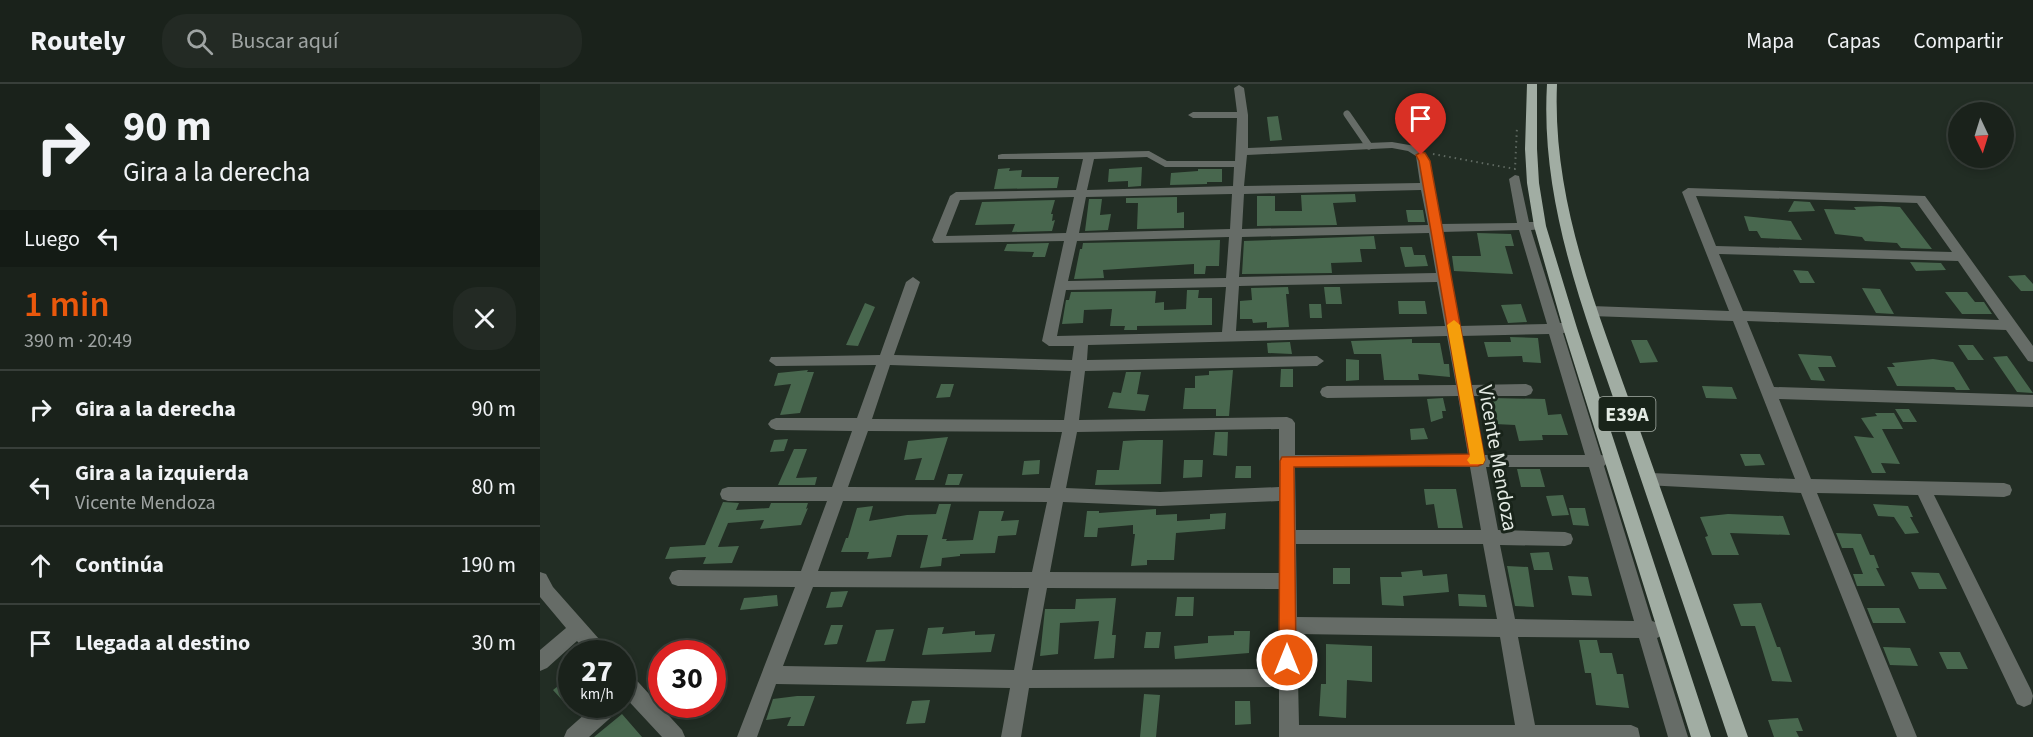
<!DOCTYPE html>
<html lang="es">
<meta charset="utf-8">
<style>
:root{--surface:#1a221b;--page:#232a24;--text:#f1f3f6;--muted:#9fa4a3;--line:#383f3a;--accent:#ea580c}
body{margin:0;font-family:"Source Sans 3",sans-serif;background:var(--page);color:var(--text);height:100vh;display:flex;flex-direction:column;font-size:22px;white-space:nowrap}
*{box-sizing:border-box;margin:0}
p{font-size:20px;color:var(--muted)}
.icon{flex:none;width:33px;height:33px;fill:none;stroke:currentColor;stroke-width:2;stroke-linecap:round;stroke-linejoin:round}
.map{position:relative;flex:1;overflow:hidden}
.drawer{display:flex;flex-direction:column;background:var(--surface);width:540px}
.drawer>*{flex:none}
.hud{background:#1a221b;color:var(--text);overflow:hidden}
.needle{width:39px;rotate:176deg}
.controls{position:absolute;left:1408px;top:18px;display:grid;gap:12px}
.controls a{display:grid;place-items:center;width:66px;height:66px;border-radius:50%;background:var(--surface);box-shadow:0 3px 9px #0003,0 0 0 2px var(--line);font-size:30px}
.speed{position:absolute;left:18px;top:556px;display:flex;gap:12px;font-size:30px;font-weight:700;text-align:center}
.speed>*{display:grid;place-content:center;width:78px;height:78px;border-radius:50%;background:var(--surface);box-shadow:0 3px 9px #0003,0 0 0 2px var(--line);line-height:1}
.speed small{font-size:15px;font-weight:400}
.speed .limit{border:9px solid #d22;background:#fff;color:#111}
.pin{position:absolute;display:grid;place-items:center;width:51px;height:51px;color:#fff;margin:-62px -26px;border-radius:50% 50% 50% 0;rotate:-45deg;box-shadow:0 0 6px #0007}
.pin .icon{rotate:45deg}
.me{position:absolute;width:66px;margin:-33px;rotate:0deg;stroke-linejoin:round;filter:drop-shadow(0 0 4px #0008)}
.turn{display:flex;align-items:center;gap:21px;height:126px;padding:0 24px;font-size:27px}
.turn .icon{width:78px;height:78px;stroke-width:2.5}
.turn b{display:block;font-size:42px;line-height:51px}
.then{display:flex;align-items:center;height:57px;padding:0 24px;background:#0003;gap:12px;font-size:22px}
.round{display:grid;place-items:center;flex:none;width:63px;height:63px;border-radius:24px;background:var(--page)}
.summary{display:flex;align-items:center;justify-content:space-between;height:102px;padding:0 24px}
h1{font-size:36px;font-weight:600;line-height:45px;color:var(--accent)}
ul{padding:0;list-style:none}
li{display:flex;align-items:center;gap:18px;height:78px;padding:0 24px;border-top:2px solid var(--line)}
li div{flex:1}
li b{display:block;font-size:22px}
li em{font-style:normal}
header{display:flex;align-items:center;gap:36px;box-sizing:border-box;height:84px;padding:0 30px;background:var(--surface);border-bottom:2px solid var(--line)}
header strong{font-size:28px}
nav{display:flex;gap:33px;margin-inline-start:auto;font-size:21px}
.search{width:420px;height:54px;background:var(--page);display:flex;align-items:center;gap:15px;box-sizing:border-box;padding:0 21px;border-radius:24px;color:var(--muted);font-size:22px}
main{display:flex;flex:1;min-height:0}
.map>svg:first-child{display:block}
.building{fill:#48674e}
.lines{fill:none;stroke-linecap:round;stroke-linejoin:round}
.path{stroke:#5f6961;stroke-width:2;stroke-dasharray:1.5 4;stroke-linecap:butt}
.service{stroke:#666c67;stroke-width:7}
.minor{fill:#666c67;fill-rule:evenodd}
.primary{fill:#a1ada3;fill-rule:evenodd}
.route{fill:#ea580c;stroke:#983908;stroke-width:1.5}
.slow{fill:#f59e0b}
.labels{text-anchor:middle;stroke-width:6;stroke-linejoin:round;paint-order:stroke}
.shield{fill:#19241a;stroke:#a7afa7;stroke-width:1.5}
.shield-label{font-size:20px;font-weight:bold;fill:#e4ebe4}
.street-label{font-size:21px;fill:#e4ebe4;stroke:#19241a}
</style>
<header>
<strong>Routely</strong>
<div class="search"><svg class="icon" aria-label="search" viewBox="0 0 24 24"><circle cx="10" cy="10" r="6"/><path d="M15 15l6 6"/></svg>Buscar aquí</div>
<nav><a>Mapa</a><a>Capas</a><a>Compartir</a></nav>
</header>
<main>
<section class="drawer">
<div class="hud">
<div class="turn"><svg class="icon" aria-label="right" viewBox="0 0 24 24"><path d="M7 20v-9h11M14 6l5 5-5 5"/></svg><div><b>90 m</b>Gira a la derecha</div></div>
<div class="then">Luego<svg class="icon" aria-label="left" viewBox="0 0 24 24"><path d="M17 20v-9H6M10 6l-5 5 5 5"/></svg></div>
</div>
<div class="summary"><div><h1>1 min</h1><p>390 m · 20:49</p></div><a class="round"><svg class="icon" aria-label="close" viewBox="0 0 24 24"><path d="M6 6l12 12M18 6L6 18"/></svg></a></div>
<ul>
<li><svg class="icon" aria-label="right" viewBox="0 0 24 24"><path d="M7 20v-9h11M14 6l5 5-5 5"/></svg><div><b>Gira a la derecha</b></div><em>90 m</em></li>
<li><svg class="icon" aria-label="left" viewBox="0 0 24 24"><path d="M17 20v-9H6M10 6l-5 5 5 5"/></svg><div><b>Gira a la izquierda</b><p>Vicente Mendoza</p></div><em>80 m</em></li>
<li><svg class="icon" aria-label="ahead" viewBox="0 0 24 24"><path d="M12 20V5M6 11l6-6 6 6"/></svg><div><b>Continúa</b></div><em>190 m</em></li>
<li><svg class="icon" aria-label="arrive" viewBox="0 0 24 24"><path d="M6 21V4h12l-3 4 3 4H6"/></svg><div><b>Llegada al destino</b></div><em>30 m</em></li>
</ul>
</section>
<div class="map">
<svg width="1493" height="653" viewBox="0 0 1493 653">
<rect width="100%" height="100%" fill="#222d24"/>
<path class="building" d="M738,32l4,24 -12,1 -3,-24z
M602,83l-1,19 -13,1v-6l-20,1 1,-13z
M470,84l-1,3 13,-1 -1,7h38l-2,11 -63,1 4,-20z
M658,85h24v13h-15v2l-37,1 1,-12 27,-2z
M815,110l1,8 -23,1 4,22 -80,1v-30h18v15h27l-1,-16z
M637,113v16l7,-1v16l-47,1 1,-26h-12v-5z
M549,115h13l-2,16 11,-1 -3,16 -23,1z
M515,116l-4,14h2l-1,7 3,-1 -3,11 -40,1 3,-8 -40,1 7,-23z
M1254,117l16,1 5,9 -27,1z
M1341,122l19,1 32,42 -31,-1 -4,-5 -32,-2 -3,-4 -27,-3 -11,-25 32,1 -2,-3z
M866,126h17l2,12h-17z
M1204,132l47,5 11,19 -41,-2 -4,-7h-8z
M937,149l34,1 3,12h-9l8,28 -59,-3 -2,-15h29z
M834,152l2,13h-16l2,13 -31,1 1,10 -90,1 2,-33z
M680,156l-1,26h-13l-1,8h-11v-10l-91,6 1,8 -30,1 6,-30h2l1,-6z
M509,159l-4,14h-13l2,-5 -30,-1 3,-7z
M860,163h12l2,8h11l3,11 -23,1z
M1370,178l31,1 5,7 -30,1z
M1253,186l15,1 7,12h-15z
M1485,191l8,9v7h-12l-13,-15z
M748,203l1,7h-3l3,33 -22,1v-6l-14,1 -1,-4h-12v-18l12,-1 -1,-12z
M784,203h16l2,17h-16z
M1322,204l18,1 14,25 -18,-1z
M647,206h12l-1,8h14v27l-75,1v4h-13l1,-4h-15l2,-17 -28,1 -1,13 -21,1 4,-24h3l2,-8 85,-1 -1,12 9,-1v8l22,-1z
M1405,208h22l8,10h9l8,12h-30z
M858,217h27l2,13h-28z
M325,219l10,4 -17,39 -12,-1z
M769,220h12l1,14h-12z
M981,220l6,18 -19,1 -7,-18z
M970,253l28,1 3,25 -18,-1 -1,-6 -34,1 -4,-15h27z
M872,255v4h28l4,21h5l1,13 -32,-3 1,6h-35l-3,-26h-27l-3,-13z
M1091,256h16l11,22 -18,1z
M750,258l2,12 -24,-1 -1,-10z
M1418,261h15l11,15h-16z
M1258,270l33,2 5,11h-18l7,14 -14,-1z
M1467,272l26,37 -16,-1 -24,-35z
M806,275l13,1v20l-13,1z
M1393,275l20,3 17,28h-14l-2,-3 -57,-1 -10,-19h8l-3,-4z
M741,285h12v18h-13z
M268,286l-1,2h7l-14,41 -20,2 11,-31 -17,2 4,-13z
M693,286l-4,46h-13v-7h-33l2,-21h10v-12l14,-1v-4z
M586,288h15l-4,22 12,1 -4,16 -37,-3 5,-16 8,1z
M401,300h13l-4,13 -14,1z
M1162,302l30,1 5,12 -31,-1z
M903,314l3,13h-4l1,7 -12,4 -4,-23z
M951,314l54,1 3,16 13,-1 7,21h-26l1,5 -24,1 -4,-16 -20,-1z
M1355,325h14l8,13h-14z
M1335,329h19l9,16h-21l18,35 -19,-1 5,10h-14l-18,-37 20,2 -13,-20 16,-2z
M884,344l4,11 -17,1 -1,-11z
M675,348h13l-1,24 -14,-1z
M408,353l-14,43h-19l7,-22 -18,2 4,-19z
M248,355l-4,12 -14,1 4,-12z
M599,356h24l-2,44 -66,1 2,-15h22l4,-29z
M254,365h13l-11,29 21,-1 -2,8h-37z
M1200,370h20l5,11 -20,1z
M500,376l-1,14 -17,1 2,-14z
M644,376h19l-1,17 -19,1z
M696,382h15v12h-16z
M977,385h23l5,18h-24z
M408,390h15l-4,11h-14z
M884,405h32l7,39h-25l-4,-24 -8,1z
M1023,411l6,20 -17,1 -6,-20z
M183,418l16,1 -3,7 33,-2 2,-5h37l-2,6 2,-1 -7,17 -41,4 4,-9 -36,3 -10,24 21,-1 -7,17 -29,1 3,-7 -41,2 5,-12 35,-2z
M399,420h12l-9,35h5l-1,2 27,-1 6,-29h25l-3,10 18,-1 -3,15 -18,1 -3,17 -35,1v2l-18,2 -1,8 -21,2 8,-33h-31l-6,22 -24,2 2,-7h-28l5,-14h2l9,-30 16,-2 -4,15 38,-6 29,-1z
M1333,420l35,2 5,11h-3l9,16 -14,1 -11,-17 -16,-1z
M1029,424h16l4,18 -16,-1z
M616,425v6l21,-1v7l33,-2v-5l16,-1 -1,16 -49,4 -2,27h-27v5l-16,1 4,-32h-2v-9l-35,3 -1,9h-13l3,-26h12v2z
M1188,430l55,2 7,19 -60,-2 9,22h-27l-7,-18 3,-1 -8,-19z
M1296,449l25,1 9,21h4l5,13h-3l9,18h-28l-4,-12h10l-10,-26h-11z
M1009,468l4,18h-19l-4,-17z
M967,482l21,1 6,40 -19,-1z
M793,484h17v16h-17z
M882,486l1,6 24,-2 2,18 -46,4 1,10 -22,-1 -2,-28h22l-1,-5z
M1371,488l28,1 8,16h-28z
M1028,492l20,1 4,19 -20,-1z
M308,507l-6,16 -16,1 5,-16z
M918,510l27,1 2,12 -28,-1z
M237,511l1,11 -38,4 4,-12z
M637,513h17l-1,19h-18z
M576,514l-4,37h4l-2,23 -20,1 5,-38 -39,2 -2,31 -18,2 5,-47h30l1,-10z
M1221,519l16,44h3l12,35 -20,-1 -17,-55h-14l-8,-22z
M1327,524h32l7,15h-33z
M291,541h12l-6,19 -13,1z
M404,543l-2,7 33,-3v4l20,-1 -4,18 -69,3 6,-27z
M354,545l-9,32 -19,1 10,-32z
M694,547h16l-1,22 -74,6 -1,-13 34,-3v-7l26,-1z
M606,548h15l-2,16h-15z
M1039,556h18l3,13h12l5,21h6l6,34 -33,-3 -5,-32h-6z
M786,560l46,2v36l-25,-2 -1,38 -27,-2 2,-32h5z
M1343,563l27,1 8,18 -28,-1z
M1399,568h21l8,17h-21z
M32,591v36l-19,-21z
M604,610l16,1 -4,42h-16z
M257,612h18l-11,30h-17l4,-9 -25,3 7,-21z
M390,616l-5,23 -19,1 6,-23z
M695,617h15l1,23 -16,1z
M82,630l20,23h-48z
M1258,634l5,13h-7l3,6h-25l-6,-17z"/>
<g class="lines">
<path class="path" d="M893,70l82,15 2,-42"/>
<path class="service" d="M807,30l22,32"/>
<path class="minor" d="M699,1l5,3 4,27v33l144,-6 23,4 12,9 13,69 77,-1 -8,-44 6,-4 4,1 10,46h11l6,4 -2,3 -13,1 29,93h10l7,5 -2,4 -12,1 38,122 6,1 2,5 -5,5 48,155 9,3 3,6 -3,6 -4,2 31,99h-20l-29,-99 -121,-1 17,88h96l7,3 2,9h-361v-50l-250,1 -8,49h-20l9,-49 -234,-4 -19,53h-20l58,-150 -117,-1 -6,-2 -3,-6 3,-6 6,-2 123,1 26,-70h-99l-6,-2 -2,-5 2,-5 6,-2h104l20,-56 -76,-1 -5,-2 -3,-4 3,-4 5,-2h81l19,-53 -100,1 -7,-5 2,-4 109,-2 26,-73 7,-5 7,5 -26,73 178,5 2,-14h-25l-7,-5 22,-100 -130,2 -2,-3 18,-44 6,-4 120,-2 7,-31h-85v-4l4,-1 147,-3 18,10h68l2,-43h-44l-5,-3 5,-3h44l-3,-24zM852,64l16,3 8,5 4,27 -176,3 3,-31zM607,73l18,10h69l-1,19 -146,4 7,-31zM881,106l7,35 -186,4 2,-35zM692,110l-2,35 -151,4 7,-36zM534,113l-8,36 -120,3 14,-36zM979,146l28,94 -88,2 -18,-94zM889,149l7,40 -197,4 3,-40zM689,153l-3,41 -158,3 9,-40zM897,198l8,44 -209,5 3,-45zM686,203l-4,45 -165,4 9,-46zM1009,250l36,121h-102l-11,-59h54l5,-2 2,-4 -2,-4 -5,-2 -56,1 -9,-49zM907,252l9,49 -129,1 -5,2 -2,4 2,4 5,2 131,-2 10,59h-173v-32l-3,-4 -5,-2 -208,3 6,-49 232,-5 7,-5 -7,-5 -230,4 1,-15zM350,281l181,6 -7,49 -192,-1zM739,345v58l-119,5 -94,-4 11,-56zM328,347l194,1 -12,56 -202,-1zM755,383h175l11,63h-185zM946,383h103l45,154 -119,-2 -15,-74 65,1 6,-2 2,-5 -2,-5 -6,-2 -67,-2zM303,417l204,1 -15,70 -214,-1zM739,417v72l-229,-1 13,-70 97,4zM756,460h187l14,75 -200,-2zM273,503l216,1 -15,82 -231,-4zM507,504l232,1v80l-247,1zM757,550l203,3 15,88h-216z
M1148,104l237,8 108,150v16l-5,-1 -22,-31 -259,-9 27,66 259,8v12l-254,-8 32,80 193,4 6,2 2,5 -2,5 -6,2 -70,-2 97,195 2,6 -2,8 -7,3 -7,-3 -99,-209 -101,-2 100,244h-20l-96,-244 -156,-8 -2,-5 2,-5 6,-2 144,6 -62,-158 -142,-5 -7,-5 7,-5 138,5 -47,-119zM1156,112l221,7 35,49 -236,-6zM1179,170l239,7 41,59 -256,-9z
M0,488l6,2 7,13 54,61 2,6h-21l-11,-13 -30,27 -7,3v-21l26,-22 -26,-31z
M82,586l7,2 53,58 3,7h-23l-40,-43z
M55,621h25l-3,7 -28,25h-25l3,-7z"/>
<path class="primary" d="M987,0h10v65l2,34 7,43 31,102 134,409h-20l-128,-409 -29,-102 -7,-43 -2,-34z
M1007,0h10c-5,121 42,229 81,341 37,104 73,208 110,312h-20c-35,-105 -71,-210 -106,-314 -38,-111 -82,-220 -75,-339z"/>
</g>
<path class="route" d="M881,68l4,1 5,8 55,299 -2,4 -5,2 -184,1 2,193 -3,6 -6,2 -6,-2 -2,-6 1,-199 2,-4 187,-3 -50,-293 -3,-6z"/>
<path class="slow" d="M914,236l6,5 25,135 -2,4h-13l-3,-4 3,-4 -23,-131z"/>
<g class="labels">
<rect class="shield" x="1058.5" y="313" width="57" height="34" rx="4.5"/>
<g class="shield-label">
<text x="1087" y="337">E39A</text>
</g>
<g class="street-label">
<text transform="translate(958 374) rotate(80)" y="7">Vicente Mendoza</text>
</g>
</g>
</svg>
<div class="controls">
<a><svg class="needle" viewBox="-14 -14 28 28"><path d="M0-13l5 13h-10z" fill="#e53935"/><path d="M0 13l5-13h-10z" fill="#9fa4a3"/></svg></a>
</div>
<div class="speed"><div>27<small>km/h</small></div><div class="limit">30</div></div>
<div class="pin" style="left:881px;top:71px;background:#d93025"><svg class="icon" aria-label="arrive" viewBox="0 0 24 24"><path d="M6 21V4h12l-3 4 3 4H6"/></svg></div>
<svg class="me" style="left:747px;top:576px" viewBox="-20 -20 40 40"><circle r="17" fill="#ea580c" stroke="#fff" stroke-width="3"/><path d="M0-11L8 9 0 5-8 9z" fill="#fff"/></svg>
</div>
</main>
